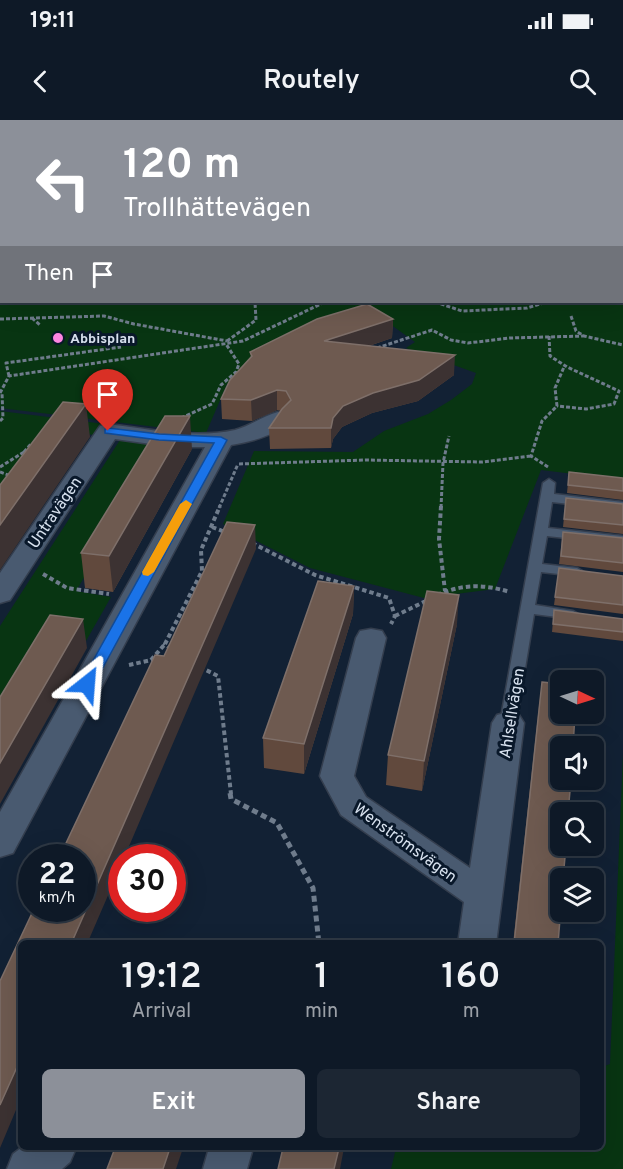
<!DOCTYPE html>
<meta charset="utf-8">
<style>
:root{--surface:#0e1927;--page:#1c2633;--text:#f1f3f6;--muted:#9ba0a7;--line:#2e3844;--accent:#8c9099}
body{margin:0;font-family:Overpass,sans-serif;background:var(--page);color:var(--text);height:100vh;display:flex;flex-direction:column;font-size:22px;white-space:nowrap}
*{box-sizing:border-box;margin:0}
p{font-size:20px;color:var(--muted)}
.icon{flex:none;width:33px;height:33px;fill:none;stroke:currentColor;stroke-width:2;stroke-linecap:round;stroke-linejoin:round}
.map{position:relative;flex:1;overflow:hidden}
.drawer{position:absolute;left:18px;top:820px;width:586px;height:210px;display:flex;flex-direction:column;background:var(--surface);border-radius:9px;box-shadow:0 6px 24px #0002,0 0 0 2px var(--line)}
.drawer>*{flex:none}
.guide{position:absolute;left:0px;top:0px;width:624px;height:183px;box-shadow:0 6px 24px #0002,0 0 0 2px var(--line);background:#8c9099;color:#fff;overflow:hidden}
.needle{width:39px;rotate:94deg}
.buttons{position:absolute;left:550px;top:550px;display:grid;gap:12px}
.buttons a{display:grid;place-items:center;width:54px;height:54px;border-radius:9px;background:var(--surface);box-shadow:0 6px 24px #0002,0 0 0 2px var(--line);font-size:30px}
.speed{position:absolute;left:18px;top:724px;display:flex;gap:12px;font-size:30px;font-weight:700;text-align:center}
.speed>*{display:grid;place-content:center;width:78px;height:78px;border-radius:50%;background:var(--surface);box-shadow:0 6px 24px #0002,0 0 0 2px var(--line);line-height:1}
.speed small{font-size:15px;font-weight:400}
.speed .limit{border:9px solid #d22;background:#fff;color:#111}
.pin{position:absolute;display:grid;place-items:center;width:51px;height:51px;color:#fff;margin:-62px -26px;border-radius:50% 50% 50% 0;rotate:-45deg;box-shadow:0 0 6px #0007}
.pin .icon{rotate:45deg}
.me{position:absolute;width:66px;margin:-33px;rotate:28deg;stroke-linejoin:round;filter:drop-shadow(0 0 4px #0008)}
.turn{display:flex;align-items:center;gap:21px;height:126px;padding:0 24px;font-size:27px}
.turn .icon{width:78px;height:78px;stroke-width:2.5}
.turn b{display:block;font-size:42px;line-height:51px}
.then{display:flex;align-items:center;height:57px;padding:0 24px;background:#0003;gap:12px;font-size:22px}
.eta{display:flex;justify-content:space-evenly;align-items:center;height:102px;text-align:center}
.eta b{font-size:36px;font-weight:600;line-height:42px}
.cta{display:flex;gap:12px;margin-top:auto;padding:12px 24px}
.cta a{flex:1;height:69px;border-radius:9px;background:var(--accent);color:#fff;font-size:24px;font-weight:600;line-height:69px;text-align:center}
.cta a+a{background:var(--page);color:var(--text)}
.status{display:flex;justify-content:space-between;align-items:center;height:42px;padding:0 30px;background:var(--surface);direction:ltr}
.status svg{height:16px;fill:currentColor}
header{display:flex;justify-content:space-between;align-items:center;height:78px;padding:0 24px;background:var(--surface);font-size:27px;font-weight:600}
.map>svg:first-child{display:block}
.green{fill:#083512}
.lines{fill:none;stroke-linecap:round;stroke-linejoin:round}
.service-casing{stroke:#343e4e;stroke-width:3}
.minor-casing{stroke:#343e4e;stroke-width:3}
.tertiary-casing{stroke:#343e4e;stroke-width:3}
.path-far3{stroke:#6f7c8c;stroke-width:2;stroke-dasharray:2 1.5;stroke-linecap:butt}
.path-far2{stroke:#6f7c8c;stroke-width:3;stroke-dasharray:4 2;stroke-linecap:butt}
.path-far1{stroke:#6f7c8c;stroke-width:4;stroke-dasharray:4.5 3;stroke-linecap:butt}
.path{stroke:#6f7c8c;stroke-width:5;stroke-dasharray:6 4;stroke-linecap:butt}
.service{fill:#495a70;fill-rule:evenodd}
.minor{fill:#495a70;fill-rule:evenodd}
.tertiary{fill:#495a70;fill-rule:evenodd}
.wall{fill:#61493d}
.shaded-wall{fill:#3c3232}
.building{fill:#6e5a50;stroke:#7e6f69;stroke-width:1.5}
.route{fill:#1a73e8;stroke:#114b97;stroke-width:1.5}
.slow{fill:#f59e0b}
.poi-dot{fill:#fe86e1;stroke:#09182a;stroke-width:2}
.labels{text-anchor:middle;stroke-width:6;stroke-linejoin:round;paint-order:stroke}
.far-poi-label{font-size:14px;font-weight:bold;fill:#d7e1ee;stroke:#09182a;text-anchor:start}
.street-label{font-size:16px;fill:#d7e1ee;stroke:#09182a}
</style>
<div class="status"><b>19:11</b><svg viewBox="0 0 49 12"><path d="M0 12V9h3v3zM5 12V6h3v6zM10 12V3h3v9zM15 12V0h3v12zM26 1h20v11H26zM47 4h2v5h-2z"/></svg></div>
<header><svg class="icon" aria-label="back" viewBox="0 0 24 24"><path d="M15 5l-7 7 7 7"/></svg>Routely<svg class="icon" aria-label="search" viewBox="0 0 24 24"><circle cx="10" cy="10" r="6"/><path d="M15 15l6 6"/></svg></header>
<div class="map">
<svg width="623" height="1049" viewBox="0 0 623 1049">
<rect width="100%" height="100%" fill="#122134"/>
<path class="green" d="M623,87v273l-82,-10 -46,119 -71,9 -114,-30 -87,-44 31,-73 99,1 31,-21 44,-17 23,-14 21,-16 4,-11 -70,-25 9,-6 -46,-33 -102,39 -40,36 -21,49 -206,-25v-144l2,38h620z
M0,291l105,13 -9,11 -35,-3 -61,83z
M120,320l44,5 -88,146 35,6 -25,44 -86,77v-92z
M623,633v416h-232l5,-21h206v-81l8,-3z"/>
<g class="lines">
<defs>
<path id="service" d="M549,359l6,4 -1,11 69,8v8l-71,-8 -4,26 75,8v8l-76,-8 -5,28 35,4 7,4 -7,4 -36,-4 -6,33 38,6 7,4 -7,4 -39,-5 -18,109 -2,4h-12l-2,-4 43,-240z"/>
<path id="minor" d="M69,0h16l-17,2z
M380,0h16v2h-16z
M0,70h2l-2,11z
M0,130h2v12h-2z
M278,292l8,2 4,5c-12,17 -41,23 -59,26l-218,408 -13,4v-45l205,-365h-32l-58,-8 -105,161 -10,3v-30l100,-147 8,-2c41,5 86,15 127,6 15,-4 28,-14 43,-18z
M371,509l11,2 4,7 -32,138 12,21 104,71 22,-145 5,-8 11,-3 11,3 5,8 -28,221h-38l6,-42 -123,-87 -21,-39 36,-138 4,-7z
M21,1028h55l-6,14 -8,7h-55l6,-15z
M209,1028h44l-6,21h-44z"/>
<path id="tertiary" d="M622,14h1v10h-1z"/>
</defs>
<use href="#service" class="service-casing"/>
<use href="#minor" class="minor-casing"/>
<use href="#tertiary" class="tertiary-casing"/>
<path class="path-far3" d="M547,0l8,2
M0,168l2,-2"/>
<path class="path-far2" d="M435,182l27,9 65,-3 20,-6
M571,196l5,15 8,5 39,9
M32,198l8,7
M0,199l104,-3 30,8 93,17
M549,216l1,20 17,11 52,24 -5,13 -28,5 -29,-3
M227,221l29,-21 -1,-18
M377,228l55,-18 19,10 17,3 42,-5 74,-2
M9,256l-3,-13 115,-16
M0,273l9,-17 234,-35 82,-39
M181,298l31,-14 9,-19 15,-13 3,-8 -13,-20
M0,301l3,-3 -1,-25
M25,338l-1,-6 7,-8
M239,344l126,-4 117,2 49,-6
M0,347l24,-15
M548,347l-17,-11 11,-35 15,-15 -2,-18 9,-21
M0,352l11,4
M219,388l19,-44
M441,388l2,-45 6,-27"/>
<path class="path-far1" d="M441,386l-2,33 6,52
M212,407l13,5
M252,423l63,32 74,23 6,18 -4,8
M43,454l24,14 42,6
M437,475c26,-11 46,-11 73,-3
M395,496l35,-17
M171,529l-6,-5 37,-73 -1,-21 19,-44
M129,545l22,-5 14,-16
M200,547l18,9 13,118"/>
<path class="path" d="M230,673l1,6 46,24 36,65 6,56"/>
<use href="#service" class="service"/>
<use href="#minor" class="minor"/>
<use href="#tertiary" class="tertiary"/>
</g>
<path class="wall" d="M79,0h291v2h-292z
M402,0h119v2h-119z
M623,22v51l-1,-1z
M393,199l-1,19 -23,8 85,29 -36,26 -46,12 -30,14 -9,12 -2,9 -61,1 -1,-21 12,-17 -4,-1 -25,11 -30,-2 -1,-20 30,-41 -1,-6z
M192,329l-79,143 -28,-4 -4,-35z
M569,352l54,6v22l-56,-7z
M566,378l57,6v30l-60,-7z
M623,418v34l-64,-8 3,-24z
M559,448l64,8v38l-69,-9z
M354,466l-1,28 -49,160 -40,-6 -1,-30z
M554,490l69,9v22l-71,-9z
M457,504l-35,167 -36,-6 2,-30z
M542,562l16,262h-45l26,-238z"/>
<path class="shaded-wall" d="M201,0h12v2h-14z
M362,0h8v2h-8z
M0,101h2v28h-2z
M393,199l-1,19 -68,23v-20z
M455,235l-1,20 -36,26 -46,12 -30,14 -9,12 -2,9v-20l2,-10 10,-12z
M277,270v20l-25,11 -1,-21z
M86,284l4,33 -90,133v-45z
M190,296l2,33 -79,143 -4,-36z
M255,405l1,24 -132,309h-2v5l-35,81h-16z
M354,466l-1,28 -49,160v-30z
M459,475l-2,29 -35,167 2,-30z
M83,499l4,29 -87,156v-41z
M21,938v40l-21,50v-43z
M170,1028h13l-7,21h-13z
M339,1028h5l-4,21h-6z"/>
<path class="building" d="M79,0h122l-2,2h-121z
M426,0h94v2h-94z
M2,78v23h-2v-22z
M367,184l26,15 -69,22 131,14 -36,25 -46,13 -30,13 -10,12 -2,10h-62l13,-19 9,-9 -5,-9 -9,-1 -26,10 -30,-1 9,-19 22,-24 -2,-4 67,-33z
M63,282l23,2 -86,121v-40z
M165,296h25l-81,140 -28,-3z
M569,352l54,6v13l-55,-6z
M566,378l57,6v21l-59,-6z
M227,402l28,3 -184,419h-50v114l-21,47v-124l34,-72h48v-51h-23l96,-203 9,1z
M563,412l60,6v25l-62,-7z
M559,448l64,8v29l-68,-8z
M318,461l36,5 -50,158 -41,-6z
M427,471l32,4 -35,166 -36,-6z
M554,490l69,9v13l-70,-8z
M50,495l33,4 -83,144v-66z
M542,562l19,2v30h14l-2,33h-12v33h10l-3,33h-7v33h5l-3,33h-2v27l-3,38h-44z
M115,1028h55l-7,21h-56z
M283,1028h56l-5,21h-56z"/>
<path class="route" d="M108,308l51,6 62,3 6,3 -133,244 -7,4 -7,-4 134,-241 -55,-3 -54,-7v-4z"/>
<path class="slow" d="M186,380l6,4 -38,68 -6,4 -5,-1 -1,-3 38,-68z"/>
<circle class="poi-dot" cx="58" cy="218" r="6"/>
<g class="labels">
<g class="far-poi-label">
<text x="70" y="223">Abbisplan</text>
</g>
<g class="street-label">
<text transform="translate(54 392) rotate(-56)" y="6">Untravägen</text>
<text transform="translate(511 593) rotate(-81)" y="6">Ahlsellvägen</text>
<text transform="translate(406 722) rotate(36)" y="6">Wenströmsvägen</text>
</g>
</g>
</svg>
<div class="buttons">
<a><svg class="needle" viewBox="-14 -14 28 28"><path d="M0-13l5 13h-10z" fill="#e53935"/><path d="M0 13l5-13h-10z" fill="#9ba0a7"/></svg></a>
<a><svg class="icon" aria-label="sound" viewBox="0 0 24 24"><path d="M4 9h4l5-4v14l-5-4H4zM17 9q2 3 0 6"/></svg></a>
<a><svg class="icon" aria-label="search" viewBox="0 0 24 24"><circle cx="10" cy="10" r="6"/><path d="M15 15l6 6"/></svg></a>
<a><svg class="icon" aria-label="layers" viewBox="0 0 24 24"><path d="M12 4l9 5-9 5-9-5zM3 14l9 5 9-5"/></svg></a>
</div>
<div class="speed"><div>22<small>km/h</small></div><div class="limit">30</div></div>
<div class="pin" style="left:108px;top:311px;background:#d93025"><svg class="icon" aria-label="arrive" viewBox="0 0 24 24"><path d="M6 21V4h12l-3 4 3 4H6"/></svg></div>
<svg class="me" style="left:87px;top:564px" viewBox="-20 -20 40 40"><path d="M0-17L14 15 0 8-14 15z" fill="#1a73e8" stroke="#fff" stroke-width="4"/></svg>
<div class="guide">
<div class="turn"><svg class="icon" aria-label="left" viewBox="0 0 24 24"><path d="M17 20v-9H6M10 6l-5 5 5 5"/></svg><div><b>120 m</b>Trollhättevägen</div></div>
<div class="then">Then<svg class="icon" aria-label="arrive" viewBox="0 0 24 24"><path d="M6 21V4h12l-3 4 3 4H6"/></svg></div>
</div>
<section class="drawer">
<div class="eta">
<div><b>19:12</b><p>Arrival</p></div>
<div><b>1</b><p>min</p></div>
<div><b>160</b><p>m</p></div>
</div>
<div class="cta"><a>Exit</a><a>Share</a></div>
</section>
</div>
